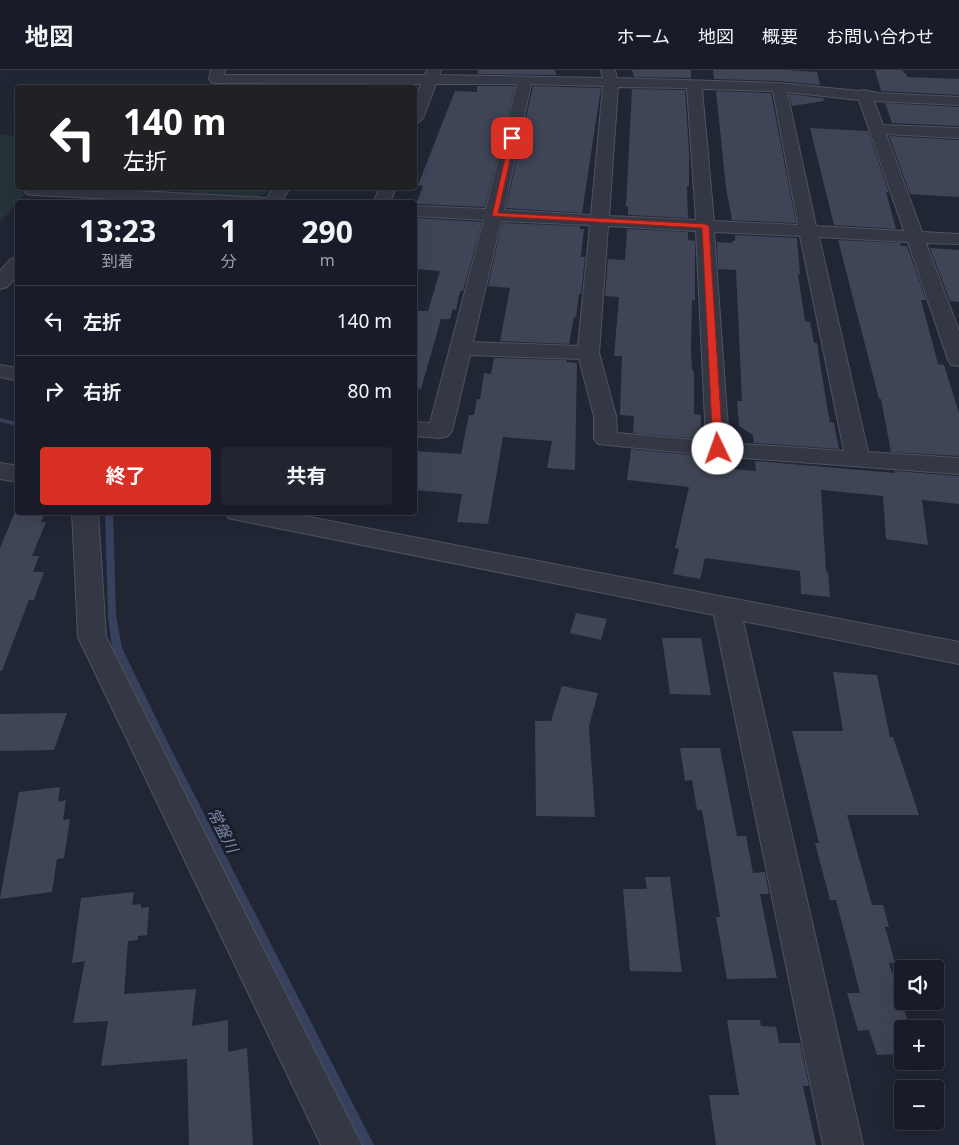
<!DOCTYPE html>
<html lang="ja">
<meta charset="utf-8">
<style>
:root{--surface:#191c28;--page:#222530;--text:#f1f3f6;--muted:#9fa1a8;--line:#373a45;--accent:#d93025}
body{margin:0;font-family:"Noto Sans","Noto Sans JP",sans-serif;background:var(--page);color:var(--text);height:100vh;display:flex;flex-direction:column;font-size:19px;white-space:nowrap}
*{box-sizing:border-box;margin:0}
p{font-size:16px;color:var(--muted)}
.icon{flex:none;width:28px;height:28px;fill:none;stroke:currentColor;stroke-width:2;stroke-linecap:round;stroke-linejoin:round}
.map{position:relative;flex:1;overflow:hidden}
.side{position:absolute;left:15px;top:130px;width:402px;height:315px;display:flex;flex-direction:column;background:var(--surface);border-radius:5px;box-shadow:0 5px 20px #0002,0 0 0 1px var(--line)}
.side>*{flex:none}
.guide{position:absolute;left:15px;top:15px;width:402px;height:105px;border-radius:5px;box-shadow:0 5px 20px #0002,0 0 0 1px var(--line);background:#202124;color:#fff;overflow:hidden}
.fabs{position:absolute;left:894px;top:890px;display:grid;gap:10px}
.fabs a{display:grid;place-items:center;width:50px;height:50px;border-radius:5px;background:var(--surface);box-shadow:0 5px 20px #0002,0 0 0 1px var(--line);font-size:25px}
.pin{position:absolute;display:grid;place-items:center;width:42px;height:42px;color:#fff;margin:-21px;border-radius:10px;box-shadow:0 2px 8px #0006}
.me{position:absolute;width:55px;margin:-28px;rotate:357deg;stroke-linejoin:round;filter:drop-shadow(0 0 4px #0008)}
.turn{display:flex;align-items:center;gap:18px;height:105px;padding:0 25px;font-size:22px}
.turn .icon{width:65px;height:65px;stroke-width:2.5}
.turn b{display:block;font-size:35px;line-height:42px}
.eta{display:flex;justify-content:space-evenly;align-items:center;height:85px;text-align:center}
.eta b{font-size:30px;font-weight:700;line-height:35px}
.button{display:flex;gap:10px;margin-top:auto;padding:10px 25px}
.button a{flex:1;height:58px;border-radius:5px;background:var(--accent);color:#fff;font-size:20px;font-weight:700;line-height:58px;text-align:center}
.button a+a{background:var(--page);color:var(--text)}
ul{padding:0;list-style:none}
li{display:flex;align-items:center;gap:15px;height:70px;padding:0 25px;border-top:1px solid var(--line)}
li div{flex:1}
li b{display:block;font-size:19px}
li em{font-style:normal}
header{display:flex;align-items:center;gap:30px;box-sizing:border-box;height:70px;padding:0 25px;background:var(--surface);border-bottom:1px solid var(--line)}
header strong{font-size:24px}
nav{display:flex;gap:28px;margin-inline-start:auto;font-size:18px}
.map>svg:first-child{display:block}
.green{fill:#263439}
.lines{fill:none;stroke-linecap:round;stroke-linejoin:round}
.stream{fill:#37405d;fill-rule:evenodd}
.building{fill:#3f4556}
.minor-casing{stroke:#4f5360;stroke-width:2}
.minor{fill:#343845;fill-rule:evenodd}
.route{fill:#d93025;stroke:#8d1f18}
.labels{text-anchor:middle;stroke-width:5;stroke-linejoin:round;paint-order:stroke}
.near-water-label{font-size:16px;font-style:italic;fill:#7885a9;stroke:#1a1e2a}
</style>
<header>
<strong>地図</strong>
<nav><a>ホーム</a><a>地図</a><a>概要</a><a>お問い合わせ</a></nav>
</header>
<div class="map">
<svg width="959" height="1075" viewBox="0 0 959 1075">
<rect width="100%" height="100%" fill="#212635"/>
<path class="green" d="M265,13h53l7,4 -69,1z
M0,65l17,1 1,52h13l-31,34z
M190,118h79l-3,6 -12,4 -59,-3 -7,-4z"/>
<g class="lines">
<path class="stream" d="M0,348l18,4v4l-18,-4z
M105,442h8l3,103 6,33 52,107 200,390h-14l-196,-389 -52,-108 -4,-33z"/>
</g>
<path class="building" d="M478,0h77l1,5 -78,-1z
M632,0h59v8l-57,-1z
M713,0h75l29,2 3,13 -41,-4 -65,-2z
M875,0h27l6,7 51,2v16l-78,-4z
M477,16h38l-30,121 -69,-3 7,-18 -5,-1 37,-94 22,1z
M533,16l68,2 -19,125 -76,-5z
M632,19l53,1 4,62v34h-2l1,32 -60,-3v-8l-2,-1z
M716,21l55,2 25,130 -64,-3 -6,-32z
M789,24l34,4 1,3 -32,5z
M885,33l74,4v19l-67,-3z
M810,58l58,3 21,62 -3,-1 10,37 -62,-4z
M889,66l70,4v57l-49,-3z
M415,148l67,4 -19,69h-3l-4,19 -3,-1 -3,10h-9l-20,70 -6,-1v-77h13l12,-40 -25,-2z
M502,153l78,3v3h4l-3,28h4l-4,37h-2l-3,23h-2l-5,27 -69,-3 10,-53 -22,-2z
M627,159l61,3v8l7,1v59h-3l-1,51 1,19 2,1v43l7,1 -1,24 -67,-6 1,-17 -14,-1 2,-59h-8l5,-59 -14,-1 3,-37 17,1z
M735,165l62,3 3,36h-2l7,47 5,1 4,21h3l10,64 3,15 4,1 5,26 -85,-6 -1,-8 -14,-9 -2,-25h5l-6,-131 -18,-1 -1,-27 15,1v-2h3z
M838,170l62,3 1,3h6l19,54h-5l17,64 6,1 15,48v43l-68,-4 -10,-53h-2z
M930,178l29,2v52l-9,-1z
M494,288l73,2 -1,2 11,1 -2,107 -28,-2 5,-27 -49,-4 -15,87 -31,-2 5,-28 -47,-4v-39l46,3 8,-39h5l3,-16h3l4,-26 7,1z
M631,379l69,7v10l56,5 -1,-10 140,12 -1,-2 65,5v28l-37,-4 6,45 -42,-6 -3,-43 -62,-6 5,81 2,1 2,25 -29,-3 -1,-23 -95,-13 -5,21 -27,-5 6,-25 -4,-1 14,-61 -62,-7z
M15,442h30l-4,10h5l-14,34h7l-6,16h11l-10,28h-5l-27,71h-2v-123z
M576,543l31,6 -6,21 -31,-7z
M662,568h39l10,57 -41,-1z
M833,602l44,3 13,62h3l26,78h-72l25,90h11l6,22h-4l10,36h-6l21,65 -8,1v25l-25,1 -8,-25 -11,1 -11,-38h13l-24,-93h-6l-15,-57h4l-27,-112h51z
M562,616l36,7 -9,33 6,91 -59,-1 -1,-95h16z
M67,643l-13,37 -54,1v-37z
M680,678h40l17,88h9l7,37 12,-1 4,22h-9l17,84 -50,1 -11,-62h4l-18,-107h-5l-5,-30 -7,1z
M60,717l-2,15 8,-2 -3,20 7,-1 -6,39 -7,1 -5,33 -52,7 19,-107z
M645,807h25l12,95 -52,-1 -7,-82h24z
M134,822l-2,13 9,-1v4l8,-1 -2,28 -9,1v4l-10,1 -4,53 72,-5 -4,37 36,-6v32l19,-4 6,97h-64l-2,-86 -86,7 7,-45 -35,2 12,-62 -13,2 9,-65z
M727,950h33l1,6 15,1 3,16h21l9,43h-6l13,59h-100l-7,-50h30z"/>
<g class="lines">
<defs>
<path id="minor" d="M211,0h14l-1,5h201l2,-5h14l-2,5 164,3 -2,-8h14l2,8 162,5 80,8 5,-1 13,3 82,4v8l-85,-4 9,24 76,3v10l-73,-4 36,98 37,2v10l-33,-1 33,88v35l-8,-1 -3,-5 -40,-118 -89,-5 49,215 91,6v16l-241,-18 -120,-12 -4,-5v-23l-15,-57 -109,-4 -18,76 -4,5 -8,2 -25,-2v-14l15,1 54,-203 -69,-4v-10l71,3 31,-125h-81l-13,34 -3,3 -5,2v-24l6,-15 -205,-1 -5,-1 -2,-3zM531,14l72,2 -12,129 -87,-5zM618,17l69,1 9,132 -87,-4zM702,19l71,2 25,134 -84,-4zM787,22l72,8 45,131 -88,-5zM501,151l89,4 -12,121 -105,-4zM608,156l88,5 10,210 -89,-8 -1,-17 -17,-63zM714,162l86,4 44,215 -115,-8z
M26,118h58l183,10 6,-10h17l-9,14h-108l-140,-7 -6,-1 -3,-4z
M379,118h17l-6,14h-16z
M18,187v18l-11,12 -7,2v-18l11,-12z
M0,295l18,3v13l-18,-4z
M0,393l18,3v16l-18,-3z
M72,442h26l8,125 256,508h-41l-243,-508z
M225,442h58l676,130v22l-216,-43 120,524h-40l-109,-530 -477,-95 -9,-2z"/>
</defs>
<use href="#minor" class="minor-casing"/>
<use href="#minor" class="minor"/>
</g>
<path class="route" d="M510,66l5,2 -17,75 207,11 4,2 14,223 -2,2h-7l-1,-2 -11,-221 -210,-12z"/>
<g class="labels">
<g class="near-water-label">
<text transform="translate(223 760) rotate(63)" y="6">常盤川</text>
</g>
</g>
</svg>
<div class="fabs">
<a><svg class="icon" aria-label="sound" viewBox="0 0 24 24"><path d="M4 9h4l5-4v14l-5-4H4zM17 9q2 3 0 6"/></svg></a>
<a>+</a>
<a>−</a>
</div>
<div class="pin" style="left:512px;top:68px;background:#d93025"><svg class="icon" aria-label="arrive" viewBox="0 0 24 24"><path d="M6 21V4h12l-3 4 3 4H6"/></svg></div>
<svg class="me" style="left:718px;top:379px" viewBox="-20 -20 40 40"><circle r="19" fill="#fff"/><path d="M0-13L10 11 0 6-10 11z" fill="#d93025"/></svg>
<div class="guide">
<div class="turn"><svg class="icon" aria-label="left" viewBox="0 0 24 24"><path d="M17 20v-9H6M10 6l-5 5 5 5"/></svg><div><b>140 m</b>左折</div></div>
</div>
<section class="side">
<div class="eta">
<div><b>13:23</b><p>到着</p></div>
<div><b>1</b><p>分</p></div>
<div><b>290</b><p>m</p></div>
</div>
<ul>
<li><svg class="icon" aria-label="left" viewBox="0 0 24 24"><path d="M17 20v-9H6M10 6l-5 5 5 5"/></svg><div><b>左折</b></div><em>140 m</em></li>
<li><svg class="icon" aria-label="right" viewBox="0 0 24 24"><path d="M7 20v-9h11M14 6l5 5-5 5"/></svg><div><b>右折</b></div><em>80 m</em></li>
</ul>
<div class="button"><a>終了</a><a>共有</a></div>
</section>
</div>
